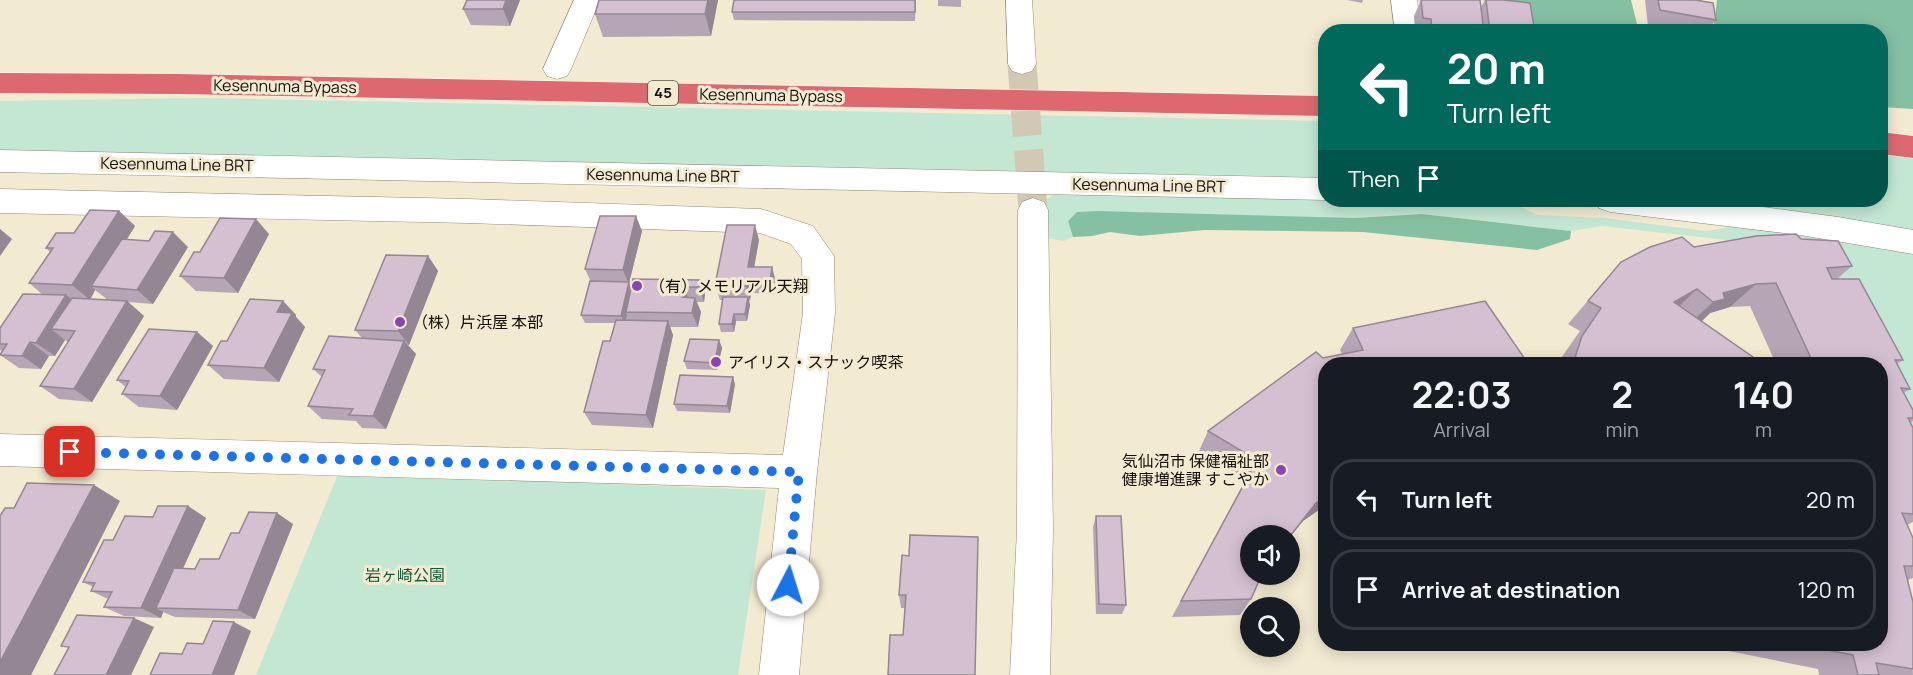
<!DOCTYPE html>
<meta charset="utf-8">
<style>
:root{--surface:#171b24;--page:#242831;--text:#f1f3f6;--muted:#9ea1a6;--line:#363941}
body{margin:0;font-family:Manrope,"Noto Sans JP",sans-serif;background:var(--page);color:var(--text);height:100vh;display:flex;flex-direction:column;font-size:22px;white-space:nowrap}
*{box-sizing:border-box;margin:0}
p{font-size:20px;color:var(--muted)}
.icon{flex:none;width:33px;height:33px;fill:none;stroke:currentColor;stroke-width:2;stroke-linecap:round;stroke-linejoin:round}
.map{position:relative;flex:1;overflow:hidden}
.side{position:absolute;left:1318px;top:357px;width:570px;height:294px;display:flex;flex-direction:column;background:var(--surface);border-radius:24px;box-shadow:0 3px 15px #0003}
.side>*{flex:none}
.banner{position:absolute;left:1318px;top:24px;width:570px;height:183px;border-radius:24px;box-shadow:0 3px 15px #0003;background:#00695c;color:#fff;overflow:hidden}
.fabs{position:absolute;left:1240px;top:525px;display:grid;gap:12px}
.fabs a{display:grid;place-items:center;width:60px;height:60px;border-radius:50%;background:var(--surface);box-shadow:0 3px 15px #0003;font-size:30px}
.pin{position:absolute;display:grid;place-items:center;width:51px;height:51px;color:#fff;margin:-26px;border-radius:12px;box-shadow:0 3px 9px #0006}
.me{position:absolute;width:66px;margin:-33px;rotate:5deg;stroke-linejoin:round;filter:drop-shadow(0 0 4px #0008)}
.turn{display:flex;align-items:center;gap:21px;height:126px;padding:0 30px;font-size:27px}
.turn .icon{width:78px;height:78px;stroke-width:2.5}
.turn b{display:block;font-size:42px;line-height:51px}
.then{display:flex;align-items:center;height:57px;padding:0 30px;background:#0003;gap:12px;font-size:22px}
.eta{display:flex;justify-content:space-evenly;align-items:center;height:102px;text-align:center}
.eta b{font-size:36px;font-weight:700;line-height:42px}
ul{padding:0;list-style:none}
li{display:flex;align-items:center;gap:18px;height:81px;margin:0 12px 9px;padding:0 18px;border:3px solid var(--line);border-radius:24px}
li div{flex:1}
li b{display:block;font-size:22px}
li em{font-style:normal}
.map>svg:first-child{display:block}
.green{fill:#c4e7d3}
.forest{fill:#86c0a2}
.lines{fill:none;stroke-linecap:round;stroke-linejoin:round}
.minor-tunnel{stroke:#d1c9b4;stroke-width:29;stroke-dasharray:29 14;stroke-linecap:butt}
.minor-casing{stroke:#908973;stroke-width:1}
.highway-casing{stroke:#fff;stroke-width:1}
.minor{fill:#fff;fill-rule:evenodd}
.highway{fill:#dd686f;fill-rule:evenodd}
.wall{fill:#b6a5b4;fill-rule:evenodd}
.shaded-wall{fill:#948692}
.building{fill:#d4c0d1;stroke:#948692;stroke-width:1.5}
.route{stroke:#1a73e8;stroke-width:10;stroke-dasharray:0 18}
.poi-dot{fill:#8c43b6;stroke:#f3ead2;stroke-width:2}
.labels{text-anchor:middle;stroke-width:6;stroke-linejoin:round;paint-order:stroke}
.shield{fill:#f3ead2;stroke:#565145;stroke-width:1.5}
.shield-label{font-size:15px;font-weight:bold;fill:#131008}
.street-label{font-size:16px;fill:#131008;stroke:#f3ead2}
.poi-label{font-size:16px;fill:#131008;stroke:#f3ead2;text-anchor:start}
.park-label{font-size:16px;fill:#10583b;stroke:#f3ead2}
</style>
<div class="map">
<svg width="1913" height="675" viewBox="0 0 1913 675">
<rect width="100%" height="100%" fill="#f3ead2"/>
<path class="green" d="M201,98l1125,23v59l-1326,-26v-53z
M1881,154l32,3v77l-117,-21 -101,-13h186z
M1061,189l265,11h179l33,15 66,3 102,13 48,-8 159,28v194l-31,-102 -75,-94 -205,-23 -31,5 -149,-17 -67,4 -277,-6 -10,9 5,16 -9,4 -17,-3 -5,-35z
M338,474l428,16 -28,185h-482z"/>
<path class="forest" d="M1483,0h148l7,28 9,3h-112l-1,-10z
M1717,0h196v109l-32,-2v-75h-168z
M1098,211l257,7 67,-4 149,17 -1,8 -33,11 -174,-18 -158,-2 -65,6 -30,-4 -18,4 -19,1 -5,-16 9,-9z"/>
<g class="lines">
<path class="minor-tunnel" d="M1022,64l11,146"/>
<defs>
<path id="minor" d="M574,0h26l-29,69 -4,7 -10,3 -10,-3 -4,-7z
M1006,0h26l4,64 -4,7 -10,3 -10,-3 -4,-7z
M1391,0h26l4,32h-26z
M0,150l1326,28v22h3h-3l-1326,-28z
M0,189l469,10 292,10 52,17 21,30 1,57 -18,159 -18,203h-40l20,-187 -779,-22v-32l783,21 20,-142 -1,-54 -11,-15 -31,-11 -291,-10 -469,-10z
M1033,198l11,4 4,8 5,320 -3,145h-40l7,-145 1,-320 4,-8z
M1595,200h115l128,17 75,13v24l-113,-19 -190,-23 -11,-4z"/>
<path id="highway" d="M0,73l178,1 1148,22v20l-1148,-22 -178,-1z
M1881,132l32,4v22l-32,-4z"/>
</defs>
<use href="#minor" class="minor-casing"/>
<use href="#highway" class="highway-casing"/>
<use href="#minor" class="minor"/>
<use href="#highway" class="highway"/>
</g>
<path class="wall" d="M520,0l-10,26 -39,-1 -8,-16z
M718,0l-7,36 -108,1 -8,-23z
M916,0l-1,21 -181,-1 -2,-8z
M938,0h23v7l-23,-1z
M1347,0h16l-1,3z
M1421,0l60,7 4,-7h19l31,32h-120l-1,-16z
M1645,0h57l-1,1 15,19 -10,12h-27l-31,-6z
M119,211l16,15 -8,13 61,8 -35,57 -25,-2 16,14 -52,86 -33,-3 -19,-13 28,-44 -3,-2 -10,16h-6l-8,13 -22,-1 -19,-13 2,-4 -2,-1v-22l43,-33 -14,-12 21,-31 -4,-4zM95,290l13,10 -18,-1z
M642,231l-13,52 2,4 69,-7 5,14 -1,8h-7l4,10 -3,15h-28l3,8 -20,93 -61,-3 -8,-13 26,-71 5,-18h-30l-4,-8 10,-33 -6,-13z
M269,234l-31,59 -42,-2 -16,-15 20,-24z
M1801,239l51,27 -15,13 66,81 -6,4 13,25 -6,4 9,17v11l-3,2 3,5v94l-6,3 6,13v40l-5,2 5,95h-94l-1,-6 -124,-25h187v-280h-105l-26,-58 -20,1 -20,6 -9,8 62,43h-204l2,-6 19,-27 -12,-7 53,-62 73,-15z
M759,240l-5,27 22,15 -2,12 -23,-1 -1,8 -1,-1 1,5 -3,16h-11l-2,11h-13l-2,-8 4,-24h-3l-5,-15z
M428,256l10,15 -29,74h-1l8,9 -30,75 -24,-1 -6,-7 -34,-2 -14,-13 14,-29 -9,-8 49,-31 -7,-8z
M283,301l13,14v2l9,10 -26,55 -55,-3 -16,-14z
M1353,328l172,31 -5,5 -217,157 -52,15v63l-11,16 -68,2 74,-138 -47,-28 9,-20 115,-73 19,-4 -2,-4z
M197,332l16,14 -36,64 -38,-3 -17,-13 4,-7 -9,-7z
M719,340l3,8 -5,22 -30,-1 -3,-8z
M735,384l-5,29 -53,-2 -3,-7z
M188,506l18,12 -23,50 12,1 24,-10 20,-26 54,-9 -38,95 -80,-2 -12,-5 -2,6 -37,-2 -20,-9 4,-8 -17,-8 2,-4 -10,-5 30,-42 40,-23z
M1096,516l30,89 -4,9h-26l-3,-87z
M902,555l73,120 -72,-40 2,-27h-4l-2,-13z"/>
<path class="shaded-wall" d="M506,0h14l-10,26 -7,-17z
M708,0h10l-7,36 -6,-22z
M119,211l16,15 -38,61 -6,-1 4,4 -5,10 -18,-15z
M636,216l6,15 -13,52 3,7 -6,22 1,3 -2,8 -4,-7 8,-32 -6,-14z
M256,219l13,15 -31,59 -14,-15z
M755,225l4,15 -7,39 -4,-12z
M0,229l12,10 -12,17z
M173,232l15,15 -35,57 -16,-14z
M428,256l10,15 -29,74 -11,-14z
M772,267l4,15 -2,12 -4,-14z
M747,279l4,14 -1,8 -4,-15z
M700,280l5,14 -1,8 -5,-15z
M1756,284l-26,23 -20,6 -9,9 -13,3 35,-32z
M684,287l6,15 -8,-5z
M1697,289l-24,23 1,-10z
M66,295l18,15 -33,19 14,11 -10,16 -19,-13z
M748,297l2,8 -3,16 -2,-7z
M695,298l6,14 -3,15 -6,-14z
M127,301l17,15 -52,86 -18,-13z
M283,301l13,14v2l9,10 -26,55 -15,-14 13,-56z
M734,314l2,7 -2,11 -2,-8z
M668,321l5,14 -20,93 -7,-13z
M197,332l16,14 -36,64 -17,-14z
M719,340l3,8 -5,22 -2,-7z
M404,341l12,13 -30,75 -13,-13z
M30,342l19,14 -8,13 -19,-13z
M733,377l2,7 -5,29 -3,-7z
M94,485l26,16 -89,174h-31v-13z
M1326,496v9l-23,16 -13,16v-1l26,-33z
M188,506l18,12 -41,90h-9l7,4 -2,6 -20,-10z
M277,513l16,11 -38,95 -17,-9z
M134,618l20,9 -23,48h-25z
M234,622l17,9 -17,44h-22z"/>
<path class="building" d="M467,0h39l-3,9h-40z
M599,0h109l-3,14h-110z
M734,0h181v12h-183z
M1421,0h59l4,32h-52l-1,-13 -8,-1z
M1486,0h18l26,3 5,29h-45z
M1658,0h37l18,3 3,17 -56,-10z
M90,210l29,1 -47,74 -43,-2 24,-35h-7l10,-15h18z
M600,216h36l-13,54 -38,-1z
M220,218l36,1 -32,59 -44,-2 14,-24h6z
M727,225h28l-7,42h24l-2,13 -23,-1 -1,7 -31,-1z
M155,231l18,1 -36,58 -46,-4 31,-47 27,2z
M1796,234l5,5 37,2 14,25 -25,2 5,11h27l44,81h-8l15,29 -9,-1 12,22v8h-5l5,10v86l-11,-1 11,25v28h-9l9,36v67l-37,-6 3,12h-21l-5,-20 -56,-11h84v-280h-76l5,-8 -34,-73 -20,1 -33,9 2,6 -12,3 -16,-13 -23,13 89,62h-110l-6,-3 -2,3h-72l9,-28 19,-28 -13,-7 33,-39 29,-15 32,-10 12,10 62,-11z
M386,255l42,1 -30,75 -43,-1z
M633,279l67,1 -1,7h-15l-2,10 13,1 -3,15 -66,-1z
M590,281l39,1 -8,34 -40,-1z
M23,294l43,1 -30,48 -6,-1 -8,14 -22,-1 7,-11h-7v-16z
M723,297h25l-3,17h-11l-2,10h-13z
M72,298l55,3 -53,88 -34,-3 35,-55 -24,-2z
M250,299l33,2 -6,11 15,1 -28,55 -56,-3 13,-24h6z
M1485,301l40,58 -7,1 3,4h-195v132l-10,7 -26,33h-39v38h11l-11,25 -70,2 76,-141 -49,-29 108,-79 7,6 40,-8 -10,-22z
M616,320l52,1 -22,94 -62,-3 19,-71h7z
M149,329l48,3 -37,64 -38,-2 7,-13 -12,-1z
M329,336l75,5 -31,75 -24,-1 4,-6 -45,-3 17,-36 -12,-1z
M690,339l29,1 -4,23 -31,-2z
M680,375l53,2 -6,29 -53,-2z
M27,483l67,2 -94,177v-146l5,-8h9z
M158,506h30l-47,102 -37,-1 8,-15 -21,-1 4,-8 -12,-1 21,-42h9l12,-24 28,1z
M249,512l28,1 -39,97 -82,-2 18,-40 21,1 5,-10h19l12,-26h8z
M1096,516h25l5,89 -27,-1z
M910,535l68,2 -3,138h-87l2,-40h13l3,-40h-7l3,-40 7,1z
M77,615l57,3 -28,57h-52l15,-28 -8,-1z
M213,621l21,1 -22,53h-62l10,-22 22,1 5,-11 16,1z"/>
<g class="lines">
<path class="route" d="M70,452l729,20 -11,113"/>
</g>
<g class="poi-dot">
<circle cx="637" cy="286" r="6"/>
<circle cx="400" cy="322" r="6"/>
<circle cx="716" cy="362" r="6"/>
<circle cx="1281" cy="470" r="6"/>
</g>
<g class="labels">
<rect class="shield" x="648" y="81" width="30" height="24" rx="4.5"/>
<g class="shield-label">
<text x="663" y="98">45</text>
</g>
<g class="street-label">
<text transform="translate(285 86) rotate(1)" y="6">Kesennuma Bypass</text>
<text transform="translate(771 95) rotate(1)" y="6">Kesennuma Bypass</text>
<text transform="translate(177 164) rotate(1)" y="6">Kesennuma Line BRT</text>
<text transform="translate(663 175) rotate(1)" y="6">Kesennuma Line BRT</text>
<text transform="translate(1149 185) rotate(1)" y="6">Kesennuma Line BRT</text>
</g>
<g class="poi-label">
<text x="649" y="292">（有）メモリアル天翔</text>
<text x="412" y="328">（株）片浜屋 本部</text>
<text x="728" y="368">アイリス・スナック喫茶</text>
<text x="1269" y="467" text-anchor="end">気仙沼市 保健福祉部<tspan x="1269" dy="18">健康増進課 すこやか</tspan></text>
</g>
<g class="park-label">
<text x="405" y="581">岩ヶ崎公園</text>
</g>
</g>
</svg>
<div class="fabs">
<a><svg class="icon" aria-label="sound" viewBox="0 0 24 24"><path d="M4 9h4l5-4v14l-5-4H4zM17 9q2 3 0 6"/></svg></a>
<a><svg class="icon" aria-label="search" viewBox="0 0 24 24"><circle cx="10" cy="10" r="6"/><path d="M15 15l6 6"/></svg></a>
</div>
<div class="pin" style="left:70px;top:452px;background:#d93025"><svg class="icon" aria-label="arrive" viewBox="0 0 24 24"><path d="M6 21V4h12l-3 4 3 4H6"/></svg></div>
<svg class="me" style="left:788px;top:585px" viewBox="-20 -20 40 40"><circle r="19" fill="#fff"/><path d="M0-13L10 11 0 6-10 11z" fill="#1a73e8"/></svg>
<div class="banner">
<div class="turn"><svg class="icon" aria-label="left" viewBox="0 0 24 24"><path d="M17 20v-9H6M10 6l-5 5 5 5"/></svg><div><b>20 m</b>Turn left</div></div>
<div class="then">Then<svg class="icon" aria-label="arrive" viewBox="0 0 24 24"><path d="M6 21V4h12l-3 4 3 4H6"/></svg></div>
</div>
<section class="side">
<div class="eta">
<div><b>22:03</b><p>Arrival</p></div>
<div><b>2</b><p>min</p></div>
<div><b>140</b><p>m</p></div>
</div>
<ul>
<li><svg class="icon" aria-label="left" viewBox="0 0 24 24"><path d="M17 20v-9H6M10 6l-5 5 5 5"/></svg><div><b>Turn left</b></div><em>20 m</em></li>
<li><svg class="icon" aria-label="arrive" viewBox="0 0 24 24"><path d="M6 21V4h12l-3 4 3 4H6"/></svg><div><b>Arrive at destination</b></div><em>120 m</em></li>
</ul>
</section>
</div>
